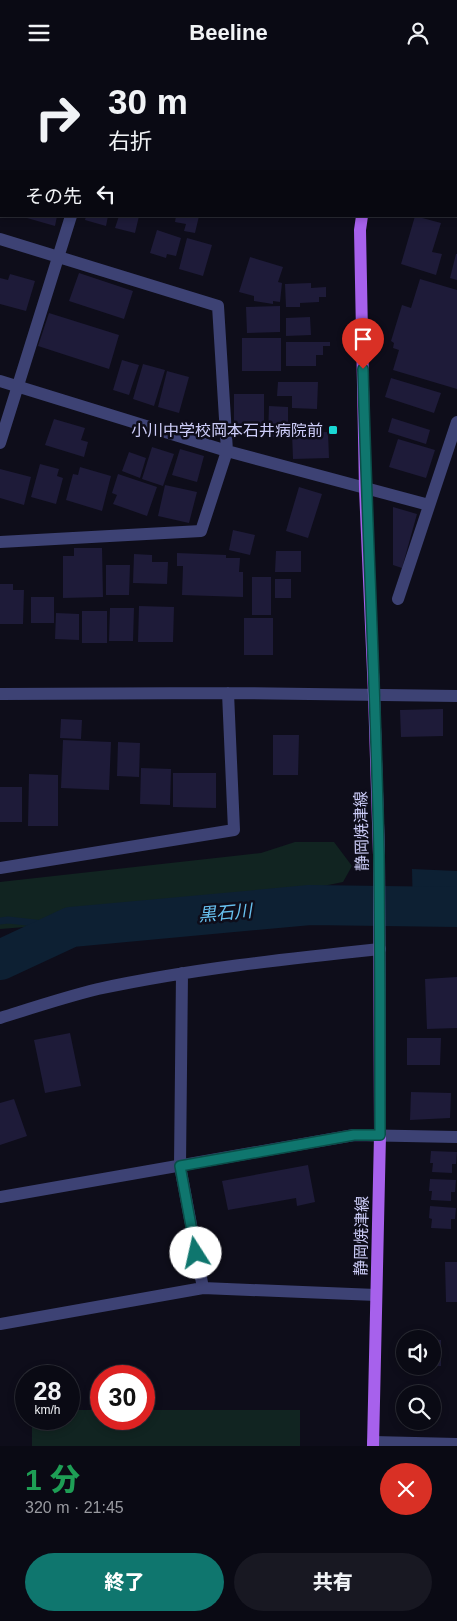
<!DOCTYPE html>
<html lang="ja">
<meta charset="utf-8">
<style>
:root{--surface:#0a0a14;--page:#181822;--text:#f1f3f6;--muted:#999aa0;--line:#2a2b34;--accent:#0f766e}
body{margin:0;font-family:Helvetica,"Noto Sans JP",sans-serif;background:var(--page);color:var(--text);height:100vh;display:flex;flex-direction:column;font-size:19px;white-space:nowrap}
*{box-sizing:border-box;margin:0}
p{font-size:16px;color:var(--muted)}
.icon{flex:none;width:28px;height:28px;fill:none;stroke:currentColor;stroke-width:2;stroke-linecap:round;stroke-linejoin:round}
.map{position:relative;height:1381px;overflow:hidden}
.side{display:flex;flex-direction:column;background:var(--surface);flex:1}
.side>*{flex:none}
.top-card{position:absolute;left:0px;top:0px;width:458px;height:152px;box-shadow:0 2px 8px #0003,0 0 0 1px var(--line);background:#0a0a14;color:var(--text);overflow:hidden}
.controls{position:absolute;left:396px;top:1265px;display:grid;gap:10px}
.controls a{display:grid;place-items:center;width:45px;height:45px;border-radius:50%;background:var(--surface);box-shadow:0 2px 8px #0003,0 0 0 1px var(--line);font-size:25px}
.speed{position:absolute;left:15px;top:1300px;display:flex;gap:10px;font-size:25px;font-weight:700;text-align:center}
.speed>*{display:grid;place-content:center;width:65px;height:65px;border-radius:50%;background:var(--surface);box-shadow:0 2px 8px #0003,0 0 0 1px var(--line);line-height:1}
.speed small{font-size:12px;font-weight:400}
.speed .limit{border:8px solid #d22;background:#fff;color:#111}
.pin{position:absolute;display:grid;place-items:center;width:42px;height:42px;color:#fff;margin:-51px -21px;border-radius:50% 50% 50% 0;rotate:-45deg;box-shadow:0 0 5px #0007}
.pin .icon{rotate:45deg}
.me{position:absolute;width:55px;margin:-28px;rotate:350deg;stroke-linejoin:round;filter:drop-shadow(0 0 4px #0008)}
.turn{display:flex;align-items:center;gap:18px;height:105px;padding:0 25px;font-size:22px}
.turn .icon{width:65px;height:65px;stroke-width:2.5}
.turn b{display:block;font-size:35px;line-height:42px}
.then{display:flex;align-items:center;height:48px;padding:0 25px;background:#0003;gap:10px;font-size:19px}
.round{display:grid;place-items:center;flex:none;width:52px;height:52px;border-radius:26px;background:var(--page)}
.overview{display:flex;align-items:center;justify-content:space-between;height:85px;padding:0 25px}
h1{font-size:30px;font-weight:800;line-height:38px;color:#1e9e55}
.action{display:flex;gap:10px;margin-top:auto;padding:10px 25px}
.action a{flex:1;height:58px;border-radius:30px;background:var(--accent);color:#fff;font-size:20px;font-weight:800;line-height:58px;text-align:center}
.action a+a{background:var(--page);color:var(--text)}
header{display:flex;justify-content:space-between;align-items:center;height:65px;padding:0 25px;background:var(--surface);font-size:22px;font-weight:800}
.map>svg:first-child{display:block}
.green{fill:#112421}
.water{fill:#0d2033}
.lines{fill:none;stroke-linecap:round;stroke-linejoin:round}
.stream{stroke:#0d2033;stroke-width:7}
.river{stroke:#0d2033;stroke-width:40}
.building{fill:#1e1b39}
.minor{stroke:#3d4274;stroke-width:12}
.major{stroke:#a761ec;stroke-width:12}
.route-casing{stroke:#0a4d48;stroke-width:12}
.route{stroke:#0f766e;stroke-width:9}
.poi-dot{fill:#1ad7d4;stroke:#0e0d1a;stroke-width:2}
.labels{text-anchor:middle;stroke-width:5;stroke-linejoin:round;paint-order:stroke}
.poi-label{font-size:16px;fill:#cdcdf9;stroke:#0e0d1a;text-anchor:end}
.street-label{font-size:16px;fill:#cdcdf9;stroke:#0e0d1a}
.water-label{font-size:18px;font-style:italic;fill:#67bfed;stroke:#0e0d1a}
</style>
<header><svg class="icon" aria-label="menu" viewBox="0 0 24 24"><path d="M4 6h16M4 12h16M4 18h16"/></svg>Beeline<svg class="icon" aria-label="person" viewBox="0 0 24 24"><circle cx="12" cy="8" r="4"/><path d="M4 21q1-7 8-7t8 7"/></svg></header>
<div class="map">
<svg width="457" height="1381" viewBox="0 0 457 1381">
<rect width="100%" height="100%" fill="#0e0d1a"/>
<path class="green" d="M295,777h39l18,24 -9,16 -163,33 -180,14v-47l261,-29z
M69,1345h32v9h43v-9h156v36h-268v-27h37z"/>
<path class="water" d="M412,804l45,2v43l-44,-3z"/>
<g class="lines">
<path class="stream" d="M0,856l8,-1 63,7"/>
<path class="river" d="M0,895l71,-33 239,-22 147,2"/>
</g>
<path class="building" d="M27,151h30l-2,10 -28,-8z
M86,151h22l-2,10 -21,-6z
M119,151h20l-4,17 -20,-5z
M176,151h23l-4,17 -11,-2 2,-7 -11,-2z
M415,151l26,7 -9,29 10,2 -6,21 -35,-11z
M157,165l24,8 -5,18 -9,-2 -1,4 -16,-5z
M187,173l25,7 -9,31 -24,-7z
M456,189h1v26l-7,-2z
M250,192l33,10 -5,15 4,1 -2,19 -7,-1v3l-19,-3v-5l-15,-4z
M79,208l54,18 -9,28 -55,-18z
M10,209l25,7 -9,30 -26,-7v-26l8,2z
M420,214l37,11v99l-64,-19 6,-20 -6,-2 1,-5 -3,-2 11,-36 9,3z
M311,218v5l15,-1v10h-7v5l-19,1v4h-14l-1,-23z
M280,241v26l-33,1 -1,-26z
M49,248l70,22 -10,34 -71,-23z
M310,252l1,18 -25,1v-18z
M242,273h39v33h-39z
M286,277h44v4h-7v9h-7v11h-30z
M122,295l17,5 -10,30 -16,-5z
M143,299l22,6 -11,36 -21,-7z
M167,306l22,6 -10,36 -21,-6z
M391,313l50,15 -7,20 -49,-16z
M278,317h40l-1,27 -25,-1v-12h-15z
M234,329h30v41h-30z
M269,341l19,1v31l-20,-1z
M392,353l38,12 -4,14 -38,-12z
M54,354l31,9 -4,12 7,2 -4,15 -39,-12z
M328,367l1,26 -36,1 -1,-26z
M398,374l37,11 -9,28 -37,-11z
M152,382l22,7 -11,32 -21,-7z
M180,384l24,7 -7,26 -25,-7z
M129,387l17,6 -6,20 -18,-7z
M40,399l19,5 -2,7 6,2 -7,26 -25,-7z
M80,402l31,9 -9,35 -36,-11 7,-26 5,1z
M0,404l31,8 -7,28 -24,-7z
M118,409l39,13 -10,29 -34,-12 4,-9 -5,-2z
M165,420l32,7 -8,31 -31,-7z
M299,422l23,7 -14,44 -22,-7z
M393,442l24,7 -15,54 -9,-3z
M233,465l22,5 -5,20 -21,-5z
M74,483h28l1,49 -40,1v-42h11z
M276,486h25v21h-26z
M177,488l49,2v3h14l-1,14h4v25l-61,-2 1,-29h-6z
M134,489l18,1v7h16l-1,22 -34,-1z
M106,500h24l-1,30h-23z
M252,512h19v38h-19z
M275,514h16v19h-16z
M0,519h13v6h11l-1,34h-23z
M31,532h23v26h-23z
M139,541l35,1 -1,35h-35z
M110,543h24l-1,33h-24z
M82,546h25v32h-25z
M56,548l23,1v26l-24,-1z
M244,553h29v37h-29z
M443,644v27l-42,1 -1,-27z
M61,654l21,1 -1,19 -21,-1z
M273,670h26l-1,40h-25z
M63,675l48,2 -2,48 -48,-2z
M118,677l22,1 -1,34 -22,-1z
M141,703l30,1 -1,36 -30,-1z
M173,708h43v35l-43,-1z
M29,709l29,1v51h-30z
M0,722h22v35h-22z
M457,912v51l-30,1 -2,-50z
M70,968l11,53 -36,7 -11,-53z
M407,973h34l-1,27h-33z
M411,1027l40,1 -1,25 -40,2z
M14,1034l13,37 -27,9v-42z
M431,1086l26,1 -1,12h-4v9l-20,-1 1,-9h-3z
M308,1100l7,37 -18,4 -1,-8 -68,12 -6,-29z
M430,1114l26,1 -1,12h-4v9l-20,-1 1,-9h-3z
M430,1141l26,2 -1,11h-4v10l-20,-1 1,-9 -3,-1z
M445,1197h12v40h-11z
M432,1274l9,1v26h-9z"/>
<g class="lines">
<path class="minor" d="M117,1l1,-1
M0,27l1,1
M456,124h1
M0,174l218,67 9,145 -26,80 -201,11
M0,316l227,70 202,54
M0,378l71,-227
M398,534l59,-177
M0,629l228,-1 229,3
M0,803l234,-38 -6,-137
M182,908l-2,193 23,122
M0,953c32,-10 65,-21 98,-29 93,-20 187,-30 282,-40
M0,1132l354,-62 103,2
M0,1259l203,-36 173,7
M373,1377l84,2"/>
<path class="major" d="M402,1v-1
M362,151l-2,14 5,259 9,206 5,160 1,280 -7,311"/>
</g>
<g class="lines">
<defs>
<path id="route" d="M196,1188l-16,-87 174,-31h26c0,-94 0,-187 -1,-281 -3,-162 -12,-323 -16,-485"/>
</defs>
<use href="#route" class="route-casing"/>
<use href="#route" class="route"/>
</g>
<rect class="poi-dot" x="328" y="360" width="10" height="10" rx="2.5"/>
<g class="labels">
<g class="poi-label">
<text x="323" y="371">小川中学校岡本石井病院前</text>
</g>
<g class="street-label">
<text transform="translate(361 766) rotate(-91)" y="6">静岡焼津線</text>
<text transform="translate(361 1171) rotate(-89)" y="6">静岡焼津線</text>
</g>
<g class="water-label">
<text transform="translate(225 848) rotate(-5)" y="6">黒石川</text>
</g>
</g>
</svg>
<div class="controls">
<a><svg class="icon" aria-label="sound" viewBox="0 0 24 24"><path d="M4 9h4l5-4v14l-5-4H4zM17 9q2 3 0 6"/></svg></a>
<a><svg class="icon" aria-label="search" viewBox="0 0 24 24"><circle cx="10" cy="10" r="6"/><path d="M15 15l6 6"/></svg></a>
</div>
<div class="speed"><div>28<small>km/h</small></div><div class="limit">30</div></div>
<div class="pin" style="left:363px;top:304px;background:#d93025"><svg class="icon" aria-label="arrive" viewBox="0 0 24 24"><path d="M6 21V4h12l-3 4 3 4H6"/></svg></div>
<svg class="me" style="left:196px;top:1188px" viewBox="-20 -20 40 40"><circle r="19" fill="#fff"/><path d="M0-13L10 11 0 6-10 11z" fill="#0f766e"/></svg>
<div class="top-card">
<div class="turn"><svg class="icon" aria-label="right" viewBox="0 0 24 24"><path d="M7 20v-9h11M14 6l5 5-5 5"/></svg><div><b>30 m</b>右折</div></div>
<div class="then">その先<svg class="icon" aria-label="left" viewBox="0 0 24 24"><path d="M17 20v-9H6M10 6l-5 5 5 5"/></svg></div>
</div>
</div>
<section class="side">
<div class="overview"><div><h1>1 分</h1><p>320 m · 21:45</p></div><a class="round" style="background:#d93025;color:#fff"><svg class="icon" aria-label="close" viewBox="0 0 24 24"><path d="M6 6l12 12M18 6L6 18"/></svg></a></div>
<div class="action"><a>終了</a><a>共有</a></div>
</section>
